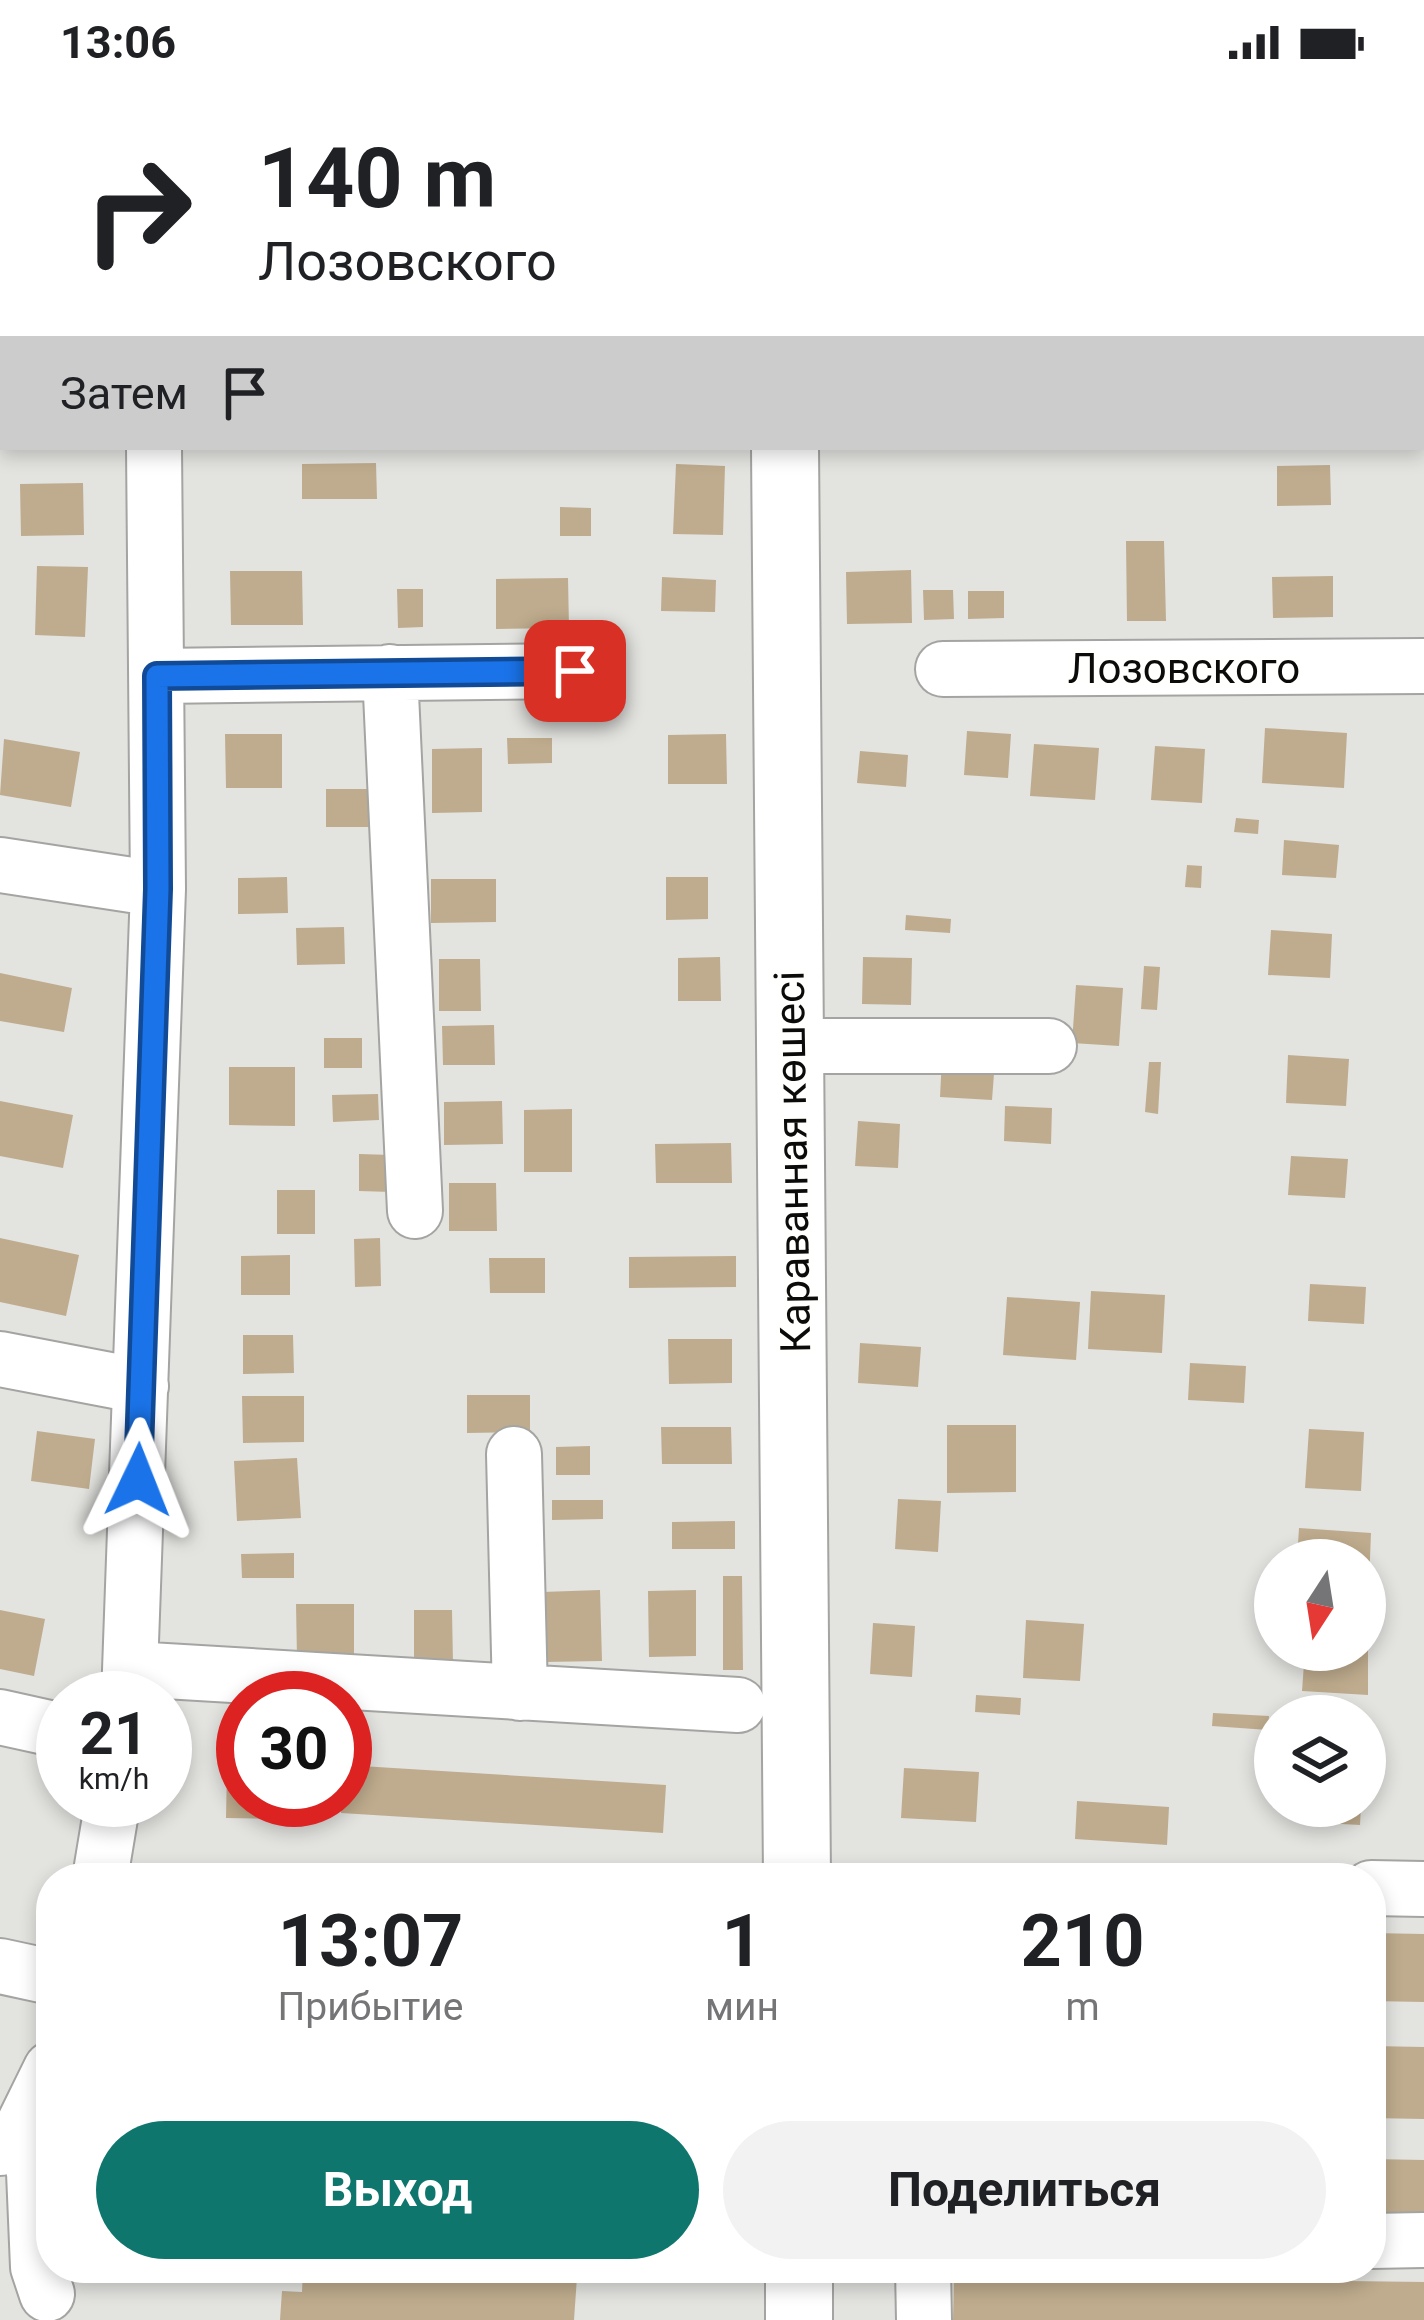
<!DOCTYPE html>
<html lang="ru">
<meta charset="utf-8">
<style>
:root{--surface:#fff;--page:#f2f2f2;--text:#202124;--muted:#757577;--accent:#0f766e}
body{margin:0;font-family:Roboto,sans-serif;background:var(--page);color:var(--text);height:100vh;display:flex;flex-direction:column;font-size:45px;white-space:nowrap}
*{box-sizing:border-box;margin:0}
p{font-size:39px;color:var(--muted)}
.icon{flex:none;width:66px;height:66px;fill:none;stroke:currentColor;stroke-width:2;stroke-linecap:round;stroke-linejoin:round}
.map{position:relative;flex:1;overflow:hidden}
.drawer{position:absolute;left:36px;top:1779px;width:1350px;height:420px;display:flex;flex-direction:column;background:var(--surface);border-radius:48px;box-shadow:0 6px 18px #0003}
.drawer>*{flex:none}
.banner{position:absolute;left:0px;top:0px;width:1425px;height:366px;box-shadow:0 6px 18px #0003;background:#fff;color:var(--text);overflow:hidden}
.needle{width:78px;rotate:192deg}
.tools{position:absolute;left:1254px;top:1455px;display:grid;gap:24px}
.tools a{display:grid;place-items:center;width:132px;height:132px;border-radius:50%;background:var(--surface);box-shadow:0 6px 18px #0003;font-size:60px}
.speed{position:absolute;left:36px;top:1587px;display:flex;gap:24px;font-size:60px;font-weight:700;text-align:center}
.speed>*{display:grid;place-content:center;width:156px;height:156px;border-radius:50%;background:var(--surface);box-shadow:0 6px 18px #0003;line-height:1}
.speed small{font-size:30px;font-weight:400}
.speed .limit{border:18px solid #d22;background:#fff;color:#111}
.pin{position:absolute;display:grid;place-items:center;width:102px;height:102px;color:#fff;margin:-51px;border-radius:24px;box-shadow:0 6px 18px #0006}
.me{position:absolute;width:132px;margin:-66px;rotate:2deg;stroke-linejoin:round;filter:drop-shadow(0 0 9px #0008)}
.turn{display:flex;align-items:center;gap:42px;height:252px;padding:0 60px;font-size:54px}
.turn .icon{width:156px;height:156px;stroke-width:2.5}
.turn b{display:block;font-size:84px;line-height:102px}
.then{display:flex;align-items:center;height:114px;padding:0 60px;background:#0003;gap:24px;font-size:45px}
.eta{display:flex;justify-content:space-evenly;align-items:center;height:204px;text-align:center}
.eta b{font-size:72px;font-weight:700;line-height:84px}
.button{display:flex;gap:24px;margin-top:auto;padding:24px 60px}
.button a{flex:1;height:138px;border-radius:72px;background:var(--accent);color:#fff;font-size:48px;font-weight:700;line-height:138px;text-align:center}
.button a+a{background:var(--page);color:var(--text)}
.status{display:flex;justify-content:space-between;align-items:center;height:84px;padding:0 60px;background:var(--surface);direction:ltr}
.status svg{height:33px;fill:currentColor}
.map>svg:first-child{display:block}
.building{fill:#bfac8e}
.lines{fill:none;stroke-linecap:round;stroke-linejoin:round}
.minor-casing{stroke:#a4a5a2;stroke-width:58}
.major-casing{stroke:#a4a5a2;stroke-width:70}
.minor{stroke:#fff;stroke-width:54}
.major{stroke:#fff;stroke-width:66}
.route-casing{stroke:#114b97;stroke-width:30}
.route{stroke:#1a73e8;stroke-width:21}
.labels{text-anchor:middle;stroke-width:10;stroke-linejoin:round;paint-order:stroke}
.street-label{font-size:42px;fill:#0b0b0a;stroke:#fffffe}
</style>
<div class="status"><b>13:06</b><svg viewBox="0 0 49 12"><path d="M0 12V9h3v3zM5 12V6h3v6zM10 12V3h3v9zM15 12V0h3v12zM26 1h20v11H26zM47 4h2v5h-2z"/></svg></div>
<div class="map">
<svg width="1424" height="2236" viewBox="0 0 1424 2236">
<rect width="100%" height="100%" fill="#e3e3e0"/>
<path class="building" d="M376,379l1,36h-75v-35z
M676,380l49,2 -2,69 -50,-1z
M1330,381l1,40 -54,1v-40z
M83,399l1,52 -63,1 -1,-52z
M560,423l31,1v28h-31z
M1126,457h38l2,80h-39z
M37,482l51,1 -3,70 -50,-2z
M911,486l1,53 -65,1 -1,-52z
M230,487h72l1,54h-72z
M1333,492v41l-60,1 -1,-41z
M662,493l54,3 -1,32 -54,-1z
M568,494l1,50 -73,1v-50z
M397,505h26v38l-25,1z
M923,506h30l1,29 -30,1z
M968,507h36v27l-36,1z
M1265,644l82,5 -3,55 -82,-5z
M967,647l44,3 -3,44 -44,-3z
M225,650h57v54h-56z
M726,650l1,50h-59v-49z
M507,654h45v25l-44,1z
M4,655l76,13 -9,55 -71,-12z
M1034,660l65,4 -4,52 -65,-4z
M1155,662l50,3 -3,54 -51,-3z
M482,664v64l-50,1v-64z
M860,667l48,4 -2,32 -49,-4z
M326,705h54l1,38h-55z
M1236,734l23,2 -1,14 -24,-2z
M1284,756l55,5 -3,33 -54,-3z
M1187,781l15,1 -1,22 -16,-1z
M287,793l1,36 -50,1v-36z
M666,793h42v42l-42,1z
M431,795h65v43l-65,1z
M906,831l45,4 -1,14 -45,-3z
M344,843l1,37 -48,1 -1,-37z
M1271,846l61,4 -2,44 -62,-3z
M720,873l1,44h-43v-43z
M863,873l49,1 -1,47 -49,-1z
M439,875h41l1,52h-42z
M1144,882l16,1 -3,43 -16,-1z
M0,889l72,15 -8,44 -64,-11z
M1076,901l47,3 -4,58 -47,-3z
M494,941l1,40h-52l-1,-39z
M324,954h38v30h-38z
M1288,971l61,4 -3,47 -60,-3z
M942,974l53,3 -3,39 -52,-3z
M1149,978h12l-3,52 -13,-2z
M229,983h66v59l-66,-1z
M378,1010l1,26 -46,2 -1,-27z
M0,1017l73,14 -10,53 -63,-12z
M502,1017l1,43 -59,1v-43z
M1005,1022l47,2 -1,36 -47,-3z
M572,1025v63h-48v-62z
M858,1037l42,3 -2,44 -43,-2z
M731,1059l1,40h-76l-1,-39z
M359,1070l33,1v37l-33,-1z
M1291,1072l57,3 -3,39 -57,-3z
M449,1099h47l1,48h-48z
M277,1106h38v44h-38z
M0,1154l79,17 -13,61 -66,-14z
M380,1154l1,48 -26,1 -1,-48z
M290,1171v40h-49v-39z
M736,1172v31l-107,1v-31z
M489,1174h56v35h-55z
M1310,1200l56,3 -2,37 -56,-3z
M1091,1207l74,4 -3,58 -74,-4z
M1007,1213l73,5 -4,58 -73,-5z
M243,1251h50l1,38 -51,1z
M668,1255h64v44l-63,1z
M860,1259l61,4 -3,40 -60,-4z
M1190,1279l56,3 -2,37 -56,-3z
M467,1311h63v37l-63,1z
M242,1312h62v46l-61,1z
M947,1341h69v67l-69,1z
M661,1343h70l1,37h-70z
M1309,1345l55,3 -3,59 -56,-3z
M37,1347l58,8 -6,50 -58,-8z
M590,1362v29h-34v-28z
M297,1374l4,60 -64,3 -3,-60z
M898,1415l43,2 -3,51 -43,-3z
M552,1416h51v19l-51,1z
M735,1437v28h-63v-27z
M1299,1444l72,5 -2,50 -4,-23h-68z
M294,1469v25h-52l-1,-24z
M723,1492h19l1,94h-20z
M600,1506l2,71 -58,1 -2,-70z
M696,1506v66l-47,1 -1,-66z
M296,1520h58v54h-57z
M0,1526l45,9 -11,57 -34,-7z
M414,1526h38l1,54h-39z
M1026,1536l58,4 -4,57 -57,-3z
M873,1539l42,3 -3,51 -42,-3z
M1305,1566h63v45l-66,-4z
M976,1611l45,3 -1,17 -45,-3z
M1213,1629l56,3 -1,14 -56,-4z
M228,1633h15v83h82l-1,20 -98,-2z
M345,1681l321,20 -3,48 -322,-20z
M904,1684l75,4 -3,50 -75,-4z
M1077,1717l92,6 -2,38 -92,-6z
M1305,1722h56l-1,19 -56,-3z
M1371,1849l53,1v68l-53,-1z
M1371,1962l53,1v72l-53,-1z
M1371,2075l53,1v77l-53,-1z
M303,2184h139l135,9 -3,43h-294l2,-29 20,1z
M954,2192l470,6v38h-471z"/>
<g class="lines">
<defs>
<path id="minor" d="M151,0v3
M0,72l3,-1
M0,293l3,-1
M943,585l481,-3
M390,588l25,539
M157,592l418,-5
M0,781l158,24
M790,962h259
M0,1275l141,27
M514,1370l6,239
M132,1585l606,36
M129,1614l29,-809 -4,-442
M0,1633l63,14
M100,1794l13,-78
M1371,1804l53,1
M0,1882l51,11
M22,2044l12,44 4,95 9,27
M0,2064l22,-20 29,-59
M1371,2157l53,-1
M923,2184l1,52"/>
<path id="major" d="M785,0v3
M785,363l12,1431
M799,2184v52"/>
</defs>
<use href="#minor" class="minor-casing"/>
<use href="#major" class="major-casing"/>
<use href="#minor" class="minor"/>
<use href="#major" class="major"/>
</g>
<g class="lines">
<defs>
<path id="route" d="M138,1396l20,-591 -1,-213 418,-5"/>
</defs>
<use href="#route" class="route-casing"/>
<use href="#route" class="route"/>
</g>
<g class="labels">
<g class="street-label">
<text x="1184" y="599">Лозовского</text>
<text transform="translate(792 1078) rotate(-91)" y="15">Караванная көшесі</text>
</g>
</g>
</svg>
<div class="tools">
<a><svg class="needle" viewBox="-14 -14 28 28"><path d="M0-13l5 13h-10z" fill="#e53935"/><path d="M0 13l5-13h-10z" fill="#757577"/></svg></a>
<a><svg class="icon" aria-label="layers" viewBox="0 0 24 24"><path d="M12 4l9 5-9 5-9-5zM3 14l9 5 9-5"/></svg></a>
</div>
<div class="speed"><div>21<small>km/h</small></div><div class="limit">30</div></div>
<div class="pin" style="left:575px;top:587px;background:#d93025"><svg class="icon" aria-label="arrive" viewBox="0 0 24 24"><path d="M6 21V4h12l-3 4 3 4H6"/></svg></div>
<svg class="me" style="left:138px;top:1396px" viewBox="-20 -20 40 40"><path d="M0-17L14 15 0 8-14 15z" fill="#1a73e8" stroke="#fff" stroke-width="4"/></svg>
<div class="banner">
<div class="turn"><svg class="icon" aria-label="right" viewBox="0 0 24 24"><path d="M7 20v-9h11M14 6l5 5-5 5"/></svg><div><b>140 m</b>Лозовского</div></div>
<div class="then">Затем<svg class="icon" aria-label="arrive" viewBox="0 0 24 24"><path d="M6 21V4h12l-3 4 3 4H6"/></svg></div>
</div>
<section class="drawer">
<div class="eta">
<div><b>13:07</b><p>Прибытие</p></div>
<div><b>1</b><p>мин</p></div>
<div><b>210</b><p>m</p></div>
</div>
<div class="button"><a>Выход</a><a>Поделиться</a></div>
</section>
</div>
